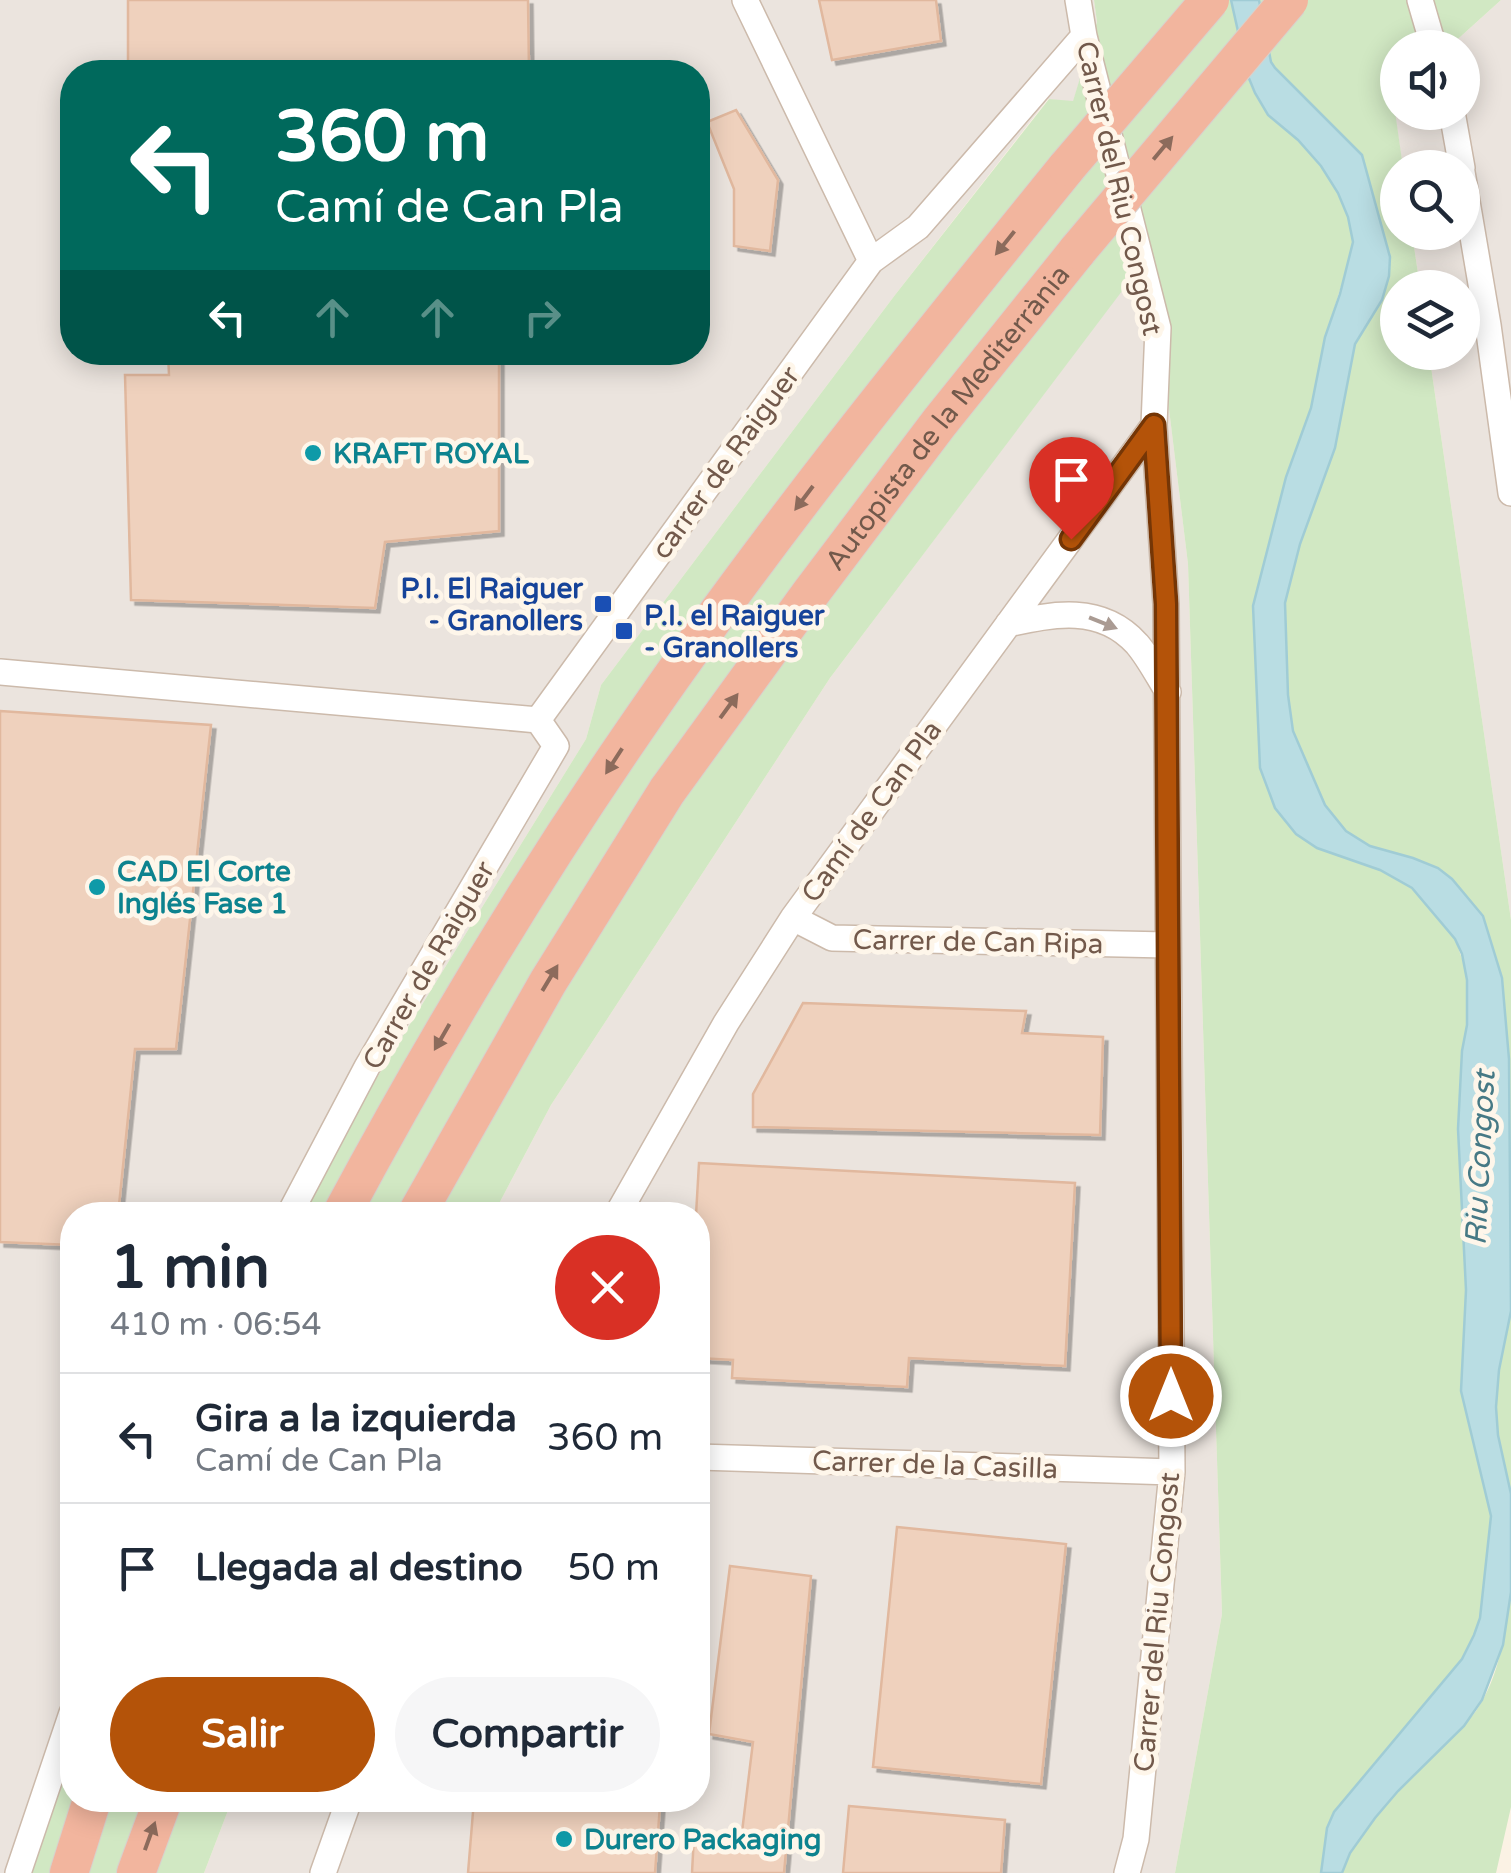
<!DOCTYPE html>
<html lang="es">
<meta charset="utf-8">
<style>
:root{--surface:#fff;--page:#f6f6f7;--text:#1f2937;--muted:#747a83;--line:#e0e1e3;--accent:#b45309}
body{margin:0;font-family:"Varela Round",sans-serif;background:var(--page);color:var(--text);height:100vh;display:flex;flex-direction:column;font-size:38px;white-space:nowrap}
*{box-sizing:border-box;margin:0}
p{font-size:32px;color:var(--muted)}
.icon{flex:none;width:55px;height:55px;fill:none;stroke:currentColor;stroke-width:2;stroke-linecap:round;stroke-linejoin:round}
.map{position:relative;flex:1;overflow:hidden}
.drawer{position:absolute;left:60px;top:1202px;width:650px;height:610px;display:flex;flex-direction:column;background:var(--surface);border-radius:40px;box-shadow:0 5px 25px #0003}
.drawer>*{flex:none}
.guide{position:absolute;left:60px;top:60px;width:650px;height:305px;border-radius:40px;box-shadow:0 5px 25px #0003;background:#00695c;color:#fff;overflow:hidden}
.buttons{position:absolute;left:1380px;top:30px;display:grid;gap:20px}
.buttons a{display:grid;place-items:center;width:100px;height:100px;border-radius:50%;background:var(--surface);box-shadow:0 5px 25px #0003;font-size:50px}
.pin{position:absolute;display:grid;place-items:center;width:85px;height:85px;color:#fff;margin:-102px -42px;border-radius:50% 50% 50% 0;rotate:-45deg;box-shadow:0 0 10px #0007}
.pin .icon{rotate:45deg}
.me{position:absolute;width:110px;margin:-55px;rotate:0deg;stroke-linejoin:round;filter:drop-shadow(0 0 8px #0008)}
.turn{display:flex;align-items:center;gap:35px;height:210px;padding:0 50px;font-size:45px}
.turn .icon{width:130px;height:130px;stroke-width:2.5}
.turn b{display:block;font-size:70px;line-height:85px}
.lanes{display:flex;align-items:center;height:95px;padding:0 50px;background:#0003;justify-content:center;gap:50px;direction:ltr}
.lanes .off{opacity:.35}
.round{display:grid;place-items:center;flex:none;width:105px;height:105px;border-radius:52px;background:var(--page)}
.head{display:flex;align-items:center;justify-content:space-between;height:170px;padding:0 50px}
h1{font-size:60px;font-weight:700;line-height:75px}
.action{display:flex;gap:20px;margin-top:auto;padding:20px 50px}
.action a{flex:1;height:115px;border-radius:60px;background:var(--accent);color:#fff;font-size:40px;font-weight:700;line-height:115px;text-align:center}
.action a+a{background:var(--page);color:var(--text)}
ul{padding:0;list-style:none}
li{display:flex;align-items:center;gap:30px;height:130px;padding:0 50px;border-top:2px solid var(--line)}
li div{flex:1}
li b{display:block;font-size:38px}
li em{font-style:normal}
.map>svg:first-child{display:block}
.industrial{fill:#ebe4de;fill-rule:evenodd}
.green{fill:#d1e8c3}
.water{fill:#b9dde3;stroke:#a0ccd5;stroke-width:2.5}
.building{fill:#efd1bd;stroke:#e1b89e;stroke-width:2.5;filter:url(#shadow)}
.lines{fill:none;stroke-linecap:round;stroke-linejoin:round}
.minor-casing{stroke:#ccbaab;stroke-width:28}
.highway-casing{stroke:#d8d1cd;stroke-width:40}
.minor{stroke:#fff;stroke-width:25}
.highway{stroke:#f2b59e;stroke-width:38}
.highway-bridge-casing{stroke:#d8d1cd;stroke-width:40;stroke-linecap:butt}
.highway-bridge{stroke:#f2b59e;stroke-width:38}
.oneway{fill:#8c6b5c}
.oneway2{fill:#aa9b93}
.route-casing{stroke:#753606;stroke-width:25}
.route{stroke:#b45309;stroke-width:18}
.culture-dot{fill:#0f9aa8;stroke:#fef6ea;stroke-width:4}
.transit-dot{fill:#1a4fb4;stroke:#fef6ea;stroke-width:4}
.labels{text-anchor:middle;stroke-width:10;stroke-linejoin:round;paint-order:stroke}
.street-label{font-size:28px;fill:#72594b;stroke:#fef6ea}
.culture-label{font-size:28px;font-weight:bold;fill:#0d838f;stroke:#fef6ea;text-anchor:start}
.transit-label{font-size:28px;font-weight:bold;fill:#164399;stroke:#fef6ea;text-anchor:end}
.water-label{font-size:30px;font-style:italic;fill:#467985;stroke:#fef6ea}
</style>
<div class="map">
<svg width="1511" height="1873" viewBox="0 0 1511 1873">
<defs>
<filter id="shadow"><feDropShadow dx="4.5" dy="4.5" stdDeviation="0" flood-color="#0004"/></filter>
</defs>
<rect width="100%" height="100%" fill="#fbf2e4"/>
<path class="industrial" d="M0,0h1094l3,22 -24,80 -25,-3 -153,196 -294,390 -15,54 -234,379 -51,97h-229v530l-43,128h-29zM72,72h626v280h-626z
M1501,0h10v920l-82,-567 33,-1v-64l-42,-1 -8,-54 50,-1v-64l-59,-1 -13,-83 7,-4 1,32h64v-64l-13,-1z
M1150,253l38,311 34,1050 -47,259h-971l28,-73h466v-585h-205l58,-110 279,-427z"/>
<path class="green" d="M1094,0h137c11,32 9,68 26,98 11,19 27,29 43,44 27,25 57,72 52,110l-27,85 -14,71 -25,69 -25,100 -6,56 3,81 22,101 17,19 20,14 63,22 32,18 43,51 11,31 1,55 -5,26 -4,78 8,161 -5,101 30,125 -11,102 -6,17 -12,24 -128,153 -7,16 -6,45h-146l47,-259 -34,-1050 -38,-310 -320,424 -279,427 -58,110h-192l51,-97 234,-379 15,-54 294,-390 154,-196 24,2 24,-79z
M1259,0h242l-52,47 -51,1 -1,32 -6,4 12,83 -5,1v64l14,1 8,54 -22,1v64l31,1 82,567v361l-4,-250 -5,-53 -19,-62 -31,-38 -14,-10 -25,-10 -43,-12 -25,-15 -20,-26 -26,-56 -8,-27 -3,-27 -3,-92 15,-59 35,-96 20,-104 27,-44 7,-24 1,-19 -28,-102 -87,-87 -4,-6z
M1511,1311v183c-6,-29 -14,-58 -15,-88 0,-31 7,-65 15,-95z
M1511,1592v215l-15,66h-154c13,-46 73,-100 107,-134 9,-9 19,-17 27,-28 24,-35 29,-78 35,-119z
M72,1745v55h160l-28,73h-175z"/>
<path class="water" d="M1231,0h28l12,62 4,6 87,87 28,102 -1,19 -7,24 -27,44 -20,104 -35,96 -15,59 3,92 5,36 32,74 21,26 24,15 43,12 25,10 14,11 31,37 19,62 7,81 2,252 -12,59 -3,37 2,28 13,59v98l-8,53 -21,55 -18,26 -66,65 -23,27 -25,35 -8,20h-21l6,-45 7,-16 128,-153 12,-24 6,-17 11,-102 -30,-125 5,-101 -8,-161 4,-78 5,-26v-45l-5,-26 -7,-15 -43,-51 -32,-18 -63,-22 -21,-14 -21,-26 -15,-40 -7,-162 33,-129 25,-69 14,-71 15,-43 13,-52 -5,-25 -10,-24 -17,-27 -23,-26 -30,-25 -13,-22 -7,-17z"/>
<path class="building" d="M128,0h400l1,72h-401z
M819,0h117l5,41 -109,19z
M736,110l42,70 -8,71 -36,-5v-57l-27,-67z
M168,352h331v179l-114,11 -10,66 -244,-8 -6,-225h44z
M0,711l211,14 -35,324h-41l-17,166h-46v30l-72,-3z
M803,1003l223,8 -4,22 81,4 -3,98 -347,-8v-33z
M699,1163l376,20 -10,183 -156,-8 -2,29 -175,-9 1,-18 -35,-2 -2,-143z
M897,1527l169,17 -25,240 -168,-17z
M730,1566l81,10 -27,297h-92l2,-38 48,-3 11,-90 -44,-8z
M474,1800h124l62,5 -5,68h-187z
M849,1806l156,14 -4,53h-158z"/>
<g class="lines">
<defs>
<path id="minor" d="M745,0l126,261
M1078,0l6,36 74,292 -4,97 12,179 6,868 -36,367 -9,34
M1420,0l14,48
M1452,112l10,56
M1462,172l26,153 23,168
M1008,624c45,-10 93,-20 129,20 12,14 21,32 31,48
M0,672l538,48 333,-459 47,-34 166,-191
M793,918l39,20 335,7
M289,1215l78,-148 189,-321 -18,-26
M617,1215l109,-192 67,-105 361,-493
M698,1457l474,15
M18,1873l54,-160
M323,1873l26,-73"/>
<g id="highway">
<path d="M341,1215c88,-164 184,-325 289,-478 135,-198 286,-384 437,-570"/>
<path id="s1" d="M416,1215l132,-233 119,-191 143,-197 129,-171 139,-173"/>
<path d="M69,1873l23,-73"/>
<path d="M136,1873l27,-73"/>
</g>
</defs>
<use href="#minor" class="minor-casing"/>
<use href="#highway" class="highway-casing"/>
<use href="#minor" class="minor"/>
<use href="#highway" class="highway"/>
<defs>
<path id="highway-bridge" d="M1067,167l143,-167
M1078,250l211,-250"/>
</defs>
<use href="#highway-bridge" class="highway-bridge-casing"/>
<use href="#highway-bridge" class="highway-bridge"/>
</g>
<defs><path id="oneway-solid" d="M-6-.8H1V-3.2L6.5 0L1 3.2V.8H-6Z" transform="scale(2.5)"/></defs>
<g class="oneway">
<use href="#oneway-solid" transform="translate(1163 148) rotate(-50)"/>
<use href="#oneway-solid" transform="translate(1005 243) rotate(129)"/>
<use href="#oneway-solid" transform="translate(804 498) rotate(127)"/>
<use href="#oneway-solid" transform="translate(729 706) rotate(-54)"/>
<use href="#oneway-solid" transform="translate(614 761) rotate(123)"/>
<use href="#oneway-solid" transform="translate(550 978) rotate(-59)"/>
<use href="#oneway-solid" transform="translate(442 1037) rotate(120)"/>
<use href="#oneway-solid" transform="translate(150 1836) rotate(-70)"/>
</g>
<use class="oneway2" href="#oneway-solid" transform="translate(1103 623) rotate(22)"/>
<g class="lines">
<defs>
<path id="route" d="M1071,539l83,-114 12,179 5,792"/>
</defs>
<use href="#route" class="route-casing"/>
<use href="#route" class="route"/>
</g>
<g class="culture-dot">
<circle cx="313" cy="453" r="10"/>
<circle cx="97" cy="887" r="10"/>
<circle cx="564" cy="1839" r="10"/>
</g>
<g class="transit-dot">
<rect x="593" y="594" width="20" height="20" rx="5"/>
<rect x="614" y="621" width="20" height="20" rx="5"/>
</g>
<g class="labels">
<g class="street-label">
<text transform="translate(1120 188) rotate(77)" y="10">Carrer del Riu Congost</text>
<text dy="10" stroke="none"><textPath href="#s1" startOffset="960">Autopista de la Mediterrània</textPath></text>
<text transform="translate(725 462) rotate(-54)" y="10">carrer de Raiguer</text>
<text transform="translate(871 811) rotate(-54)" y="10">Camí de Can Pla</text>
<text transform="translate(978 941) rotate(1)" y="10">Carrer de Can Ripa</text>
<text transform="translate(428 965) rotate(-60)" y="10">Carrer de Raiguer</text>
<text transform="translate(935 1464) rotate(2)" y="10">Carrer de la Casilla</text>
<text transform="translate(1156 1622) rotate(-85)" y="10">Carrer del Riu Congost</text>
</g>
<g class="culture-label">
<text x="333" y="463">KRAFT ROYAL</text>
<text x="117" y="881">CAD El Corte<tspan x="117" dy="32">Inglés Fase 1</tspan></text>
<text x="584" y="1849">Durero Packaging</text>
</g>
<g class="transit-label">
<text x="583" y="598">P.I. El Raiguer<tspan x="583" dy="32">- Granollers</tspan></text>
<text x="644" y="625" text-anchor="start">P.I. el Raiguer<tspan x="644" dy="32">- Granollers</tspan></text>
</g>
<g class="water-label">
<text transform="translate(1480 1158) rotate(-87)" y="10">Riu Congost</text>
</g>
</g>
</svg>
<div class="buttons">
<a><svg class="icon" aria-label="sound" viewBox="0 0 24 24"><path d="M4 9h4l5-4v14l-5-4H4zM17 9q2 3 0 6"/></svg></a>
<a><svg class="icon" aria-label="search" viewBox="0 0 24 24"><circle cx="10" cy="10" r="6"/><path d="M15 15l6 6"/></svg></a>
<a><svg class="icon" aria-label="layers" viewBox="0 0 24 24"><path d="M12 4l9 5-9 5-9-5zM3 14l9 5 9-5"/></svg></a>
</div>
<div class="pin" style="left:1071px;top:539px;background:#d93025"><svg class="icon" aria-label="arrive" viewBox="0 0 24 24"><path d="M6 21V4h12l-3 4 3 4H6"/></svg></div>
<svg class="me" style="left:1171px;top:1396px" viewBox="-20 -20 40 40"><circle r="17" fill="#b45309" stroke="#fff" stroke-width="3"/><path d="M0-11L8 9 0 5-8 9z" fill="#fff"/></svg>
<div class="guide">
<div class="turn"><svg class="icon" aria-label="left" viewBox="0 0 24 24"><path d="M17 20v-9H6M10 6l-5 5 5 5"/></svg><div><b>360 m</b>Camí de Can Pla</div></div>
<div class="lanes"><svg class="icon" aria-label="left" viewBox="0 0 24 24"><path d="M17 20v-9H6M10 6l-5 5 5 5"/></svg><svg class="icon off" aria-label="ahead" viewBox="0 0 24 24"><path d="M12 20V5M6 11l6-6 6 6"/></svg><svg class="icon off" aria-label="ahead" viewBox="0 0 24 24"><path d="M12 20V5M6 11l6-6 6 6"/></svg><svg class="icon off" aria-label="right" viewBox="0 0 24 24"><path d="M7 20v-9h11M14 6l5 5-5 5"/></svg></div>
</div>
<section class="drawer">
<div class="head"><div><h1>1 min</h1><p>410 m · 06:54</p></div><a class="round" style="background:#d93025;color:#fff"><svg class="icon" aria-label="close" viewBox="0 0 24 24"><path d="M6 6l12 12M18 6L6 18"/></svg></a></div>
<ul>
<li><svg class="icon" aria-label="left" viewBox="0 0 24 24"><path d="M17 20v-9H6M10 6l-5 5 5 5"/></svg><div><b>Gira a la izquierda</b><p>Camí de Can Pla</p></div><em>360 m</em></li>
<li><svg class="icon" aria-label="arrive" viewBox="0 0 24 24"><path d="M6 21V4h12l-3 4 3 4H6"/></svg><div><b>Llegada al destino</b></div><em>50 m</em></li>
</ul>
<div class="action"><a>Salir</a><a>Compartir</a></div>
</section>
</div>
